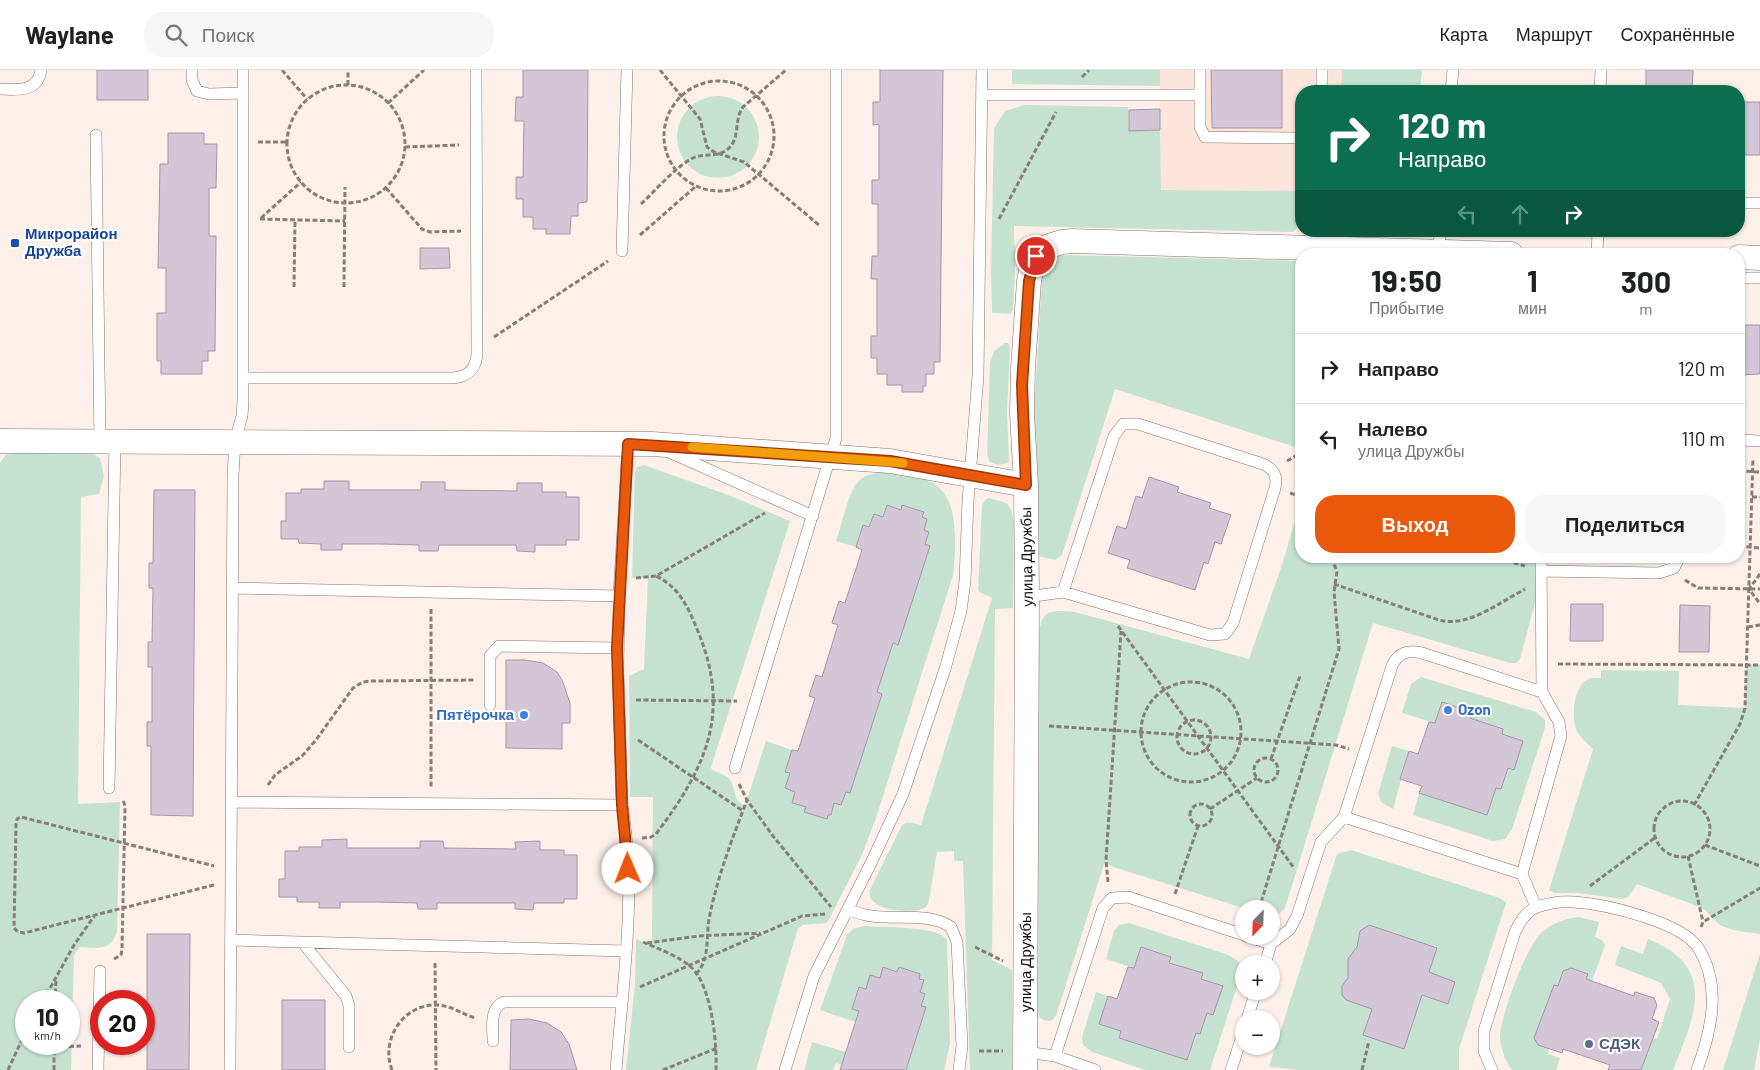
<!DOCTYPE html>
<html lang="ru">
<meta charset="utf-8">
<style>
:root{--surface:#fff;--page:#f6f6f6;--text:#202124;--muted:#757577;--line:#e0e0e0;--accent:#ea580c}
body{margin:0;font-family:Barlow,sans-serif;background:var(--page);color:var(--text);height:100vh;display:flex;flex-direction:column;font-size:19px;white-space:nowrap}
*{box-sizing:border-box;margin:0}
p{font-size:16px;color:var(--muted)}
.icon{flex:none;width:28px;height:28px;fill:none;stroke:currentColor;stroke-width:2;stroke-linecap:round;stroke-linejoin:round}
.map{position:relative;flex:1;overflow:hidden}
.drawer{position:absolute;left:1295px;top:178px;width:450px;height:315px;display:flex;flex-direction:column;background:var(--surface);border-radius:20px;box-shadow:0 1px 4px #0004}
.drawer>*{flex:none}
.banner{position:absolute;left:1295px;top:15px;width:450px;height:152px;border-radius:20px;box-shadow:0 1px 4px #0004;background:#0b6e4f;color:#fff;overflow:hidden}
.needle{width:32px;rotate:203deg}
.controls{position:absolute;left:1235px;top:830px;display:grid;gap:10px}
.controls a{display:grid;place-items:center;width:45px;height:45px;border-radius:50%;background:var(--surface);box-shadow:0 1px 4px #0004;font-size:25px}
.speed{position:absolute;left:15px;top:920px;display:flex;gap:10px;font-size:25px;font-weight:700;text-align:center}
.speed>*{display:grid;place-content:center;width:65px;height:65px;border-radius:50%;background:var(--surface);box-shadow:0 1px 4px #0004;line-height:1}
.speed small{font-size:12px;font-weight:400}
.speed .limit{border:8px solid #d22;background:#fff;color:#111}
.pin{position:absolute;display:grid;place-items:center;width:42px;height:42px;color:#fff;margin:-21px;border:2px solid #fff;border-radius:50%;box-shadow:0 1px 5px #0007}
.me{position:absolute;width:55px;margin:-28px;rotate:359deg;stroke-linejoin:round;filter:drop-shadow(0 0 4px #0008)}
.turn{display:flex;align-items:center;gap:18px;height:105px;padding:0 20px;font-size:22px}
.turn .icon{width:65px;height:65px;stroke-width:2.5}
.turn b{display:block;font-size:35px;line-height:42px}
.lanes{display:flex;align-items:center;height:48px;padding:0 20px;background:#0003;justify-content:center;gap:25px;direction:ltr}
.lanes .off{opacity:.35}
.eta{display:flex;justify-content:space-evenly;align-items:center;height:85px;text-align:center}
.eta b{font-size:30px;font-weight:700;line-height:35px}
.primary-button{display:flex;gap:10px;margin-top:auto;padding:10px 20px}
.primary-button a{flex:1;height:58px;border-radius:20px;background:var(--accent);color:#fff;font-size:20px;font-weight:700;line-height:58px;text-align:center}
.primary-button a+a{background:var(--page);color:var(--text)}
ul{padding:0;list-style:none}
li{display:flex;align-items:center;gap:15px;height:70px;padding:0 20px;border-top:1px solid var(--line)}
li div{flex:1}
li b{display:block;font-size:19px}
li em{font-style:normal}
header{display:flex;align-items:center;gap:30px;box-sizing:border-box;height:70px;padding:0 25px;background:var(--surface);border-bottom:1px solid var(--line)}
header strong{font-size:24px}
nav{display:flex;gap:28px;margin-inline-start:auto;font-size:18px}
.search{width:350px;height:45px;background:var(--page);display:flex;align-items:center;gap:12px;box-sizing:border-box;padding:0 18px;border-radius:20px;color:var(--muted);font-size:19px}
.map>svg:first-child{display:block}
.built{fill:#fde5db}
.green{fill:#c5e2d0;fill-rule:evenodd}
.building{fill:#d3c6d7;stroke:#a396a6}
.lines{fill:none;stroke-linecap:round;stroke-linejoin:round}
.service-casing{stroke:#847169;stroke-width:12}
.minor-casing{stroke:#847169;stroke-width:25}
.path{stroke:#877d79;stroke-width:3;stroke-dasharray:5 2.5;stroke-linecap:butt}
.service{stroke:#fff;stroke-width:11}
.minor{stroke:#fff;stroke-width:24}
.route-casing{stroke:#983908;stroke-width:12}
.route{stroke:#ea580c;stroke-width:9}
.slow{stroke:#f59e0b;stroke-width:9}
.transit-dot{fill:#1a4fb4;stroke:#fff;stroke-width:2}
.shop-dot{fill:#3f7fe0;stroke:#fff;stroke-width:2}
.service-dot{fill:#5c6f8a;stroke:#fff;stroke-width:2}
.labels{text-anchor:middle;stroke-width:4;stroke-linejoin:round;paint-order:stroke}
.transit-label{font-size:15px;font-weight:bold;fill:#164399;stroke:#fff;text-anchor:start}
.street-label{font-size:15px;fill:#150e0b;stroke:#fff}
.shop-label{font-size:15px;font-weight:bold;fill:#366cbe;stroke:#fff;text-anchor:start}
.service-label{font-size:15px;font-weight:bold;fill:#4e5e75;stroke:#fff;text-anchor:start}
</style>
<header>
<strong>Waylane</strong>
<div class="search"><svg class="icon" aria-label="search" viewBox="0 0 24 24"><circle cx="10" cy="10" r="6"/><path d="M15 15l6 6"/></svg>Поиск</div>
<nav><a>Карта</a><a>Маршрут</a><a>Сохранённые</a></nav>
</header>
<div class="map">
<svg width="1760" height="1000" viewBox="0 0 1760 1000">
<rect width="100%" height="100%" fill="#fdf0ea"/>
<path class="built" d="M1160,0h182l-1,21h-40v100l-140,-1z"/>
<path class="green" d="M1012,0h148v16l-148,-2z
M1342,0h80l-2,21h-79z
M677 67a41 41 0 1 1 82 0a41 41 0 1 1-82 0Z
M1024,35l104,2 1,24 31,-1 1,60 140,1 -1,34 -7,7 -279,-6 1,47 -2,37 -3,4 -18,-1 -1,-42 3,-143 11,-17z
M1328,161h97l-6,3 -89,-1z
M1062,185l239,6v188l-186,-60 -53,166 -7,5 -18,-4 -2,-6v-155l7,-116c1,-13 7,-21 20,-24z
M1005,273h3l2,4 -3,66 2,47 -1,3 -10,2 -8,-3 -3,-8 3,-92 4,-11z
M20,381l72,2 8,5 4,18 -5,18 -18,3 -3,307 42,-2 -3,129c-5,21 -21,17 -38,16l-5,9 -3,114h-71v-607l6,-8zM26,931h43v43h-43z
M644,395l87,31 59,25 -79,246 1,3c22,8 19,10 25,30l8,6 21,-65 26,9 -7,21 5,2 -5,15 10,4 -3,11 14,4 -1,5 21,7 2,-4h3l3,-12 7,2 5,-14 4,2 32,-99 -5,-2 16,-49 4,2 33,-99 -5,-2 4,-12 -5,-2 3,-11 -5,-2 2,-5 -22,-7 -1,5 -18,7 -9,-3 -5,13 -7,-1 -6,21 -20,-6c6,-16 11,-45 21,-58 12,-17 56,-11 72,-2 8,3 15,11 19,19 9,17 8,56 5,75l-77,243 -15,39 -34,66 -24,2 -5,3 -42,142h-130l9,-86 1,-45 9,4 7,-2 1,-144h-23l-1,-121 15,-7 4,-91h-16l3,-105 2,-6z
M989,428l18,5 5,9 2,11 -1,85 -18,1 -3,351 20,10v100h-42l-7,-209h-9v-10l-17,1 -8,48c-1,5 -3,8 -7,9 -14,5 -57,1 -52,-19l32,-65 5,-3 14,3 71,-227 -14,-7 4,-86 4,-6z
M1301,430v56h231l9,15v9l-21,79 -4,4h-6l-137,-40 -88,285 -5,5 -9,2v-6h-25l-142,-45 -48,152 -5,5c-7,0 -13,-2 -13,-10l1,-372c1,-28 9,-30 36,-27l174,47 33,-94z
M1746,594l14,1v269c-13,-2 -32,-3 -43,-11 -6,-6 -9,-12 -17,-16l-63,-23 -8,12 -6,3 -45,-6h-24l-5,-3 44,-141c-6,-6 -14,-12 -17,-20 -5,-13 -2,-45 13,-50 3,-2 8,-1 12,-1v-8l78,1 -1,34 67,3z
M1421,607l115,35 9,8v8l-33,101 -7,10 -12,2 -80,-26 6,-22 68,22 9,-27 5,1 7,-21 6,2 9,-29 -21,-7 1,-5 -33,-11 -28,-16 -7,21 -33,-10 9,-29z
M1392,676l17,5 -16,58 -12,-7 -3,-8z
M1351,780l149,48 6,5 -47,146v21h-160l-30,-3 68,-213z
M1579,847l20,5 -4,15 7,3 3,6 -13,35 -6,-2 2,-5 -17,-6 -8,3 -5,15 -4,-1 -20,53 4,7 11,4 -1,5 12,4 -4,12h-44c-7,-9 -11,-21 -12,-32 0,-22 27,-94 43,-107 10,-8 24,-13 36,-14z
M1129,853l97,31c10,5 17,8 15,20l-31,96h-65l-53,-18 -9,-7 -1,-8 14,-45 12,4 13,35 -2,7 67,22 10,-27 4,1 7,-21 6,2 9,-29 -21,-7 1,-6 -33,-10 2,-6 -30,-10 -7,21 -28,-9 8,-28 5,-6z
M864,856c19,2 74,-1 83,14l3,104 -6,26h-38l20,-62 -5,-2 4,-12 -5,-2 4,-11 -5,-2 1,-5 -21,-7 -2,5 -13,-5 -4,11 -10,-3 -4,14 -7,-2 -7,22 7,2 -4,11 -35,-12 27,-75 6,-6z
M1648,869c70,28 47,76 25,131h-32l12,-32 4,1 13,-40 -9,-16 -46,-18 6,-19 22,8z
M1760,884v84l-6,32h-31z
M812,972l34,10 -4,13 -6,-2 -3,7h-29z"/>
<path class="building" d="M97,0h51v30h-51z
M523,0h65l-1,132 -9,1v13h-7l-1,18h-24v-5h-13v-12h-10v-18h-7v-22h7l1,-56h-9l1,-24h7z
M880,0h63l-3,292h-6v12h-8v12h-3v6h-21v-7h-15v-11h-10v-16h-6v-22h6v-57h-6l1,-23h6v-52h-6v-24h7v-56l-6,1v-23h7z
M1211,0h71v58h-70z
M1646,0h47l-1,21h-46z
M1739,32h21v53h-21z
M1160,39v21l-31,1v-21z
M168,63h36v11h13l-1,44h-7v48h7l-1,115h-7v10h-6v13h-41v-13h-4v-48h9v-45h-8l1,-49 1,-55h8z
M420,178h29l1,20 -30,1z
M1739,255h21v49l-21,1z
M1149,407l30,10 -2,5 34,11 -2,5 22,7 -10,29 -6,-2 -7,22 -4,-2 -9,28 -68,-22 3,-8 -22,-7 9,-27 9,3 10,-33 6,2z
M324,411h25v9h72v-8h24v8l72,1v-8h25v9h24v5h13v43h-13v5h-31v7l-18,-1 -1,-6h-77l-1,6h-19v-6l-40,-1h-37v6h-21v-6l-22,-1 -1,-4h-17v-18h5v-28h15v-4h23z
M154,420h41l-2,326 -42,-1v-69h-4v-24h5v-55h-4v-25h4l1,-54h-4v-25h4z
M887,435l14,5 1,-5 22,7 -2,5 5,2 -3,11 5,2 -4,12 5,2 -32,99 -5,-2 -16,49 5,2 -32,99 -4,-1 -5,13 -7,-2 -3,12h-3l-1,4 -23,-7 2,-5 -14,-4 3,-11 -10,-4 5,-15 -5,-1 7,-22 6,1 17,-53 -6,-2 7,-21 6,2 16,-52 -6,-2 7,-22 6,2 17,-53 -6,-3 7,-22 6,2 5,-13 9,3z
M1571,534h32v37h-33z
M1680,535l30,1 -1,46h-30z
M506,590h19l18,3 14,9 5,8 8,23v20h-8v26l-56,-1z
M1442,632l30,10 -2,6 33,11 -1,5 21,7 -9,29 -6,-2 -7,21 -5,-1 -9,27 -68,-22 3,-7 -22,-7 9,-28 9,3 11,-32 6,1z
M347,769v9h73v-7h23l1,7 72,1 -1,-7 25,-1v9h24v5h13v44h-13v4h-30l-1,7 -18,-1v-6h-78v6h-19l-1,-6 -40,-1h-37v6h-21v-6h-22v-5h-18v-18h6v-28h14v-4h23v-7z
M1369,855l68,23 -8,24 26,10 -7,22 -26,-9 -18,54 -41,-14 9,-26 -26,-9 -4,-5v-9l6,-8v-19l9,-12 3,-16z
M147,864h43l-1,136h-42v-43h-3v-24h3z
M1141,877l30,10 -2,6 34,10 -2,6 22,7 -10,29 -6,-2 -7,21 -4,-1 -9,27 -68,-22 2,-7 -22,-7 9,-28 9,3 11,-32 6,1z
M883,897l14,5 2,-5 21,7 -1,5 5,1 -4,12 5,2 -4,12 5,1 -20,63h-66l19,-59 -7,-2 7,-22 7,2 4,-14 10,3z
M1571,898l17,6 -2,5 48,17 1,-4 19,6 3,7 -5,14 7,3 -18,48h-33l2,-5 -47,-16 -1,4 -24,-8 -4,-7 20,-53 4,1 5,-15z
M282,930h43v70h-43z
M529,949l18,4 14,9 8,12 8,26h-67l1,-50z"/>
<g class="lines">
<defs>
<path id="service" d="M192,0v10l5,11 12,3 34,-1
M1200,0v57l5,10 96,1
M0,19c18,1 38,3 41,-19
M1322,21v-21
M1451,21l2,-21
M1600,21l1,-21
M982,25h218
M96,65l4,307
M1739,133h21
M1311,178v-17
M622,181l5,-181
M1439,181l1,-20
M1597,184l1,-23
M1739,208h21
M243,308h209c15,-1 23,-7 25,-23l-1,-285
M1739,370l21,1
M669,382l144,64
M1541,501l118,2 15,-5 6,-12
M233,518l386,8 9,-152
M619,526l-1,73 4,136
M1027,527l36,-5 147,43 15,-1 8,-11 42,-135c3,-12 -1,-19 -12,-24l-125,-40h-15l-9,12 -51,156
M490,635v-49l9,-10 118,2
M735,698l101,-330v-368
M109,718l6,-347
M232,732l390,3c15,87 1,178 -6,265
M1344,747l178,57 39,-138 -2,-14 -17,-30 -1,-136
M1522,804l14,33
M848,839c33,17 76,-1 103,18l6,15 5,104 -3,24
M1246,866l25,8
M231,870l394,11
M303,873l43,53 3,10v41
M1265,894l6,-20 19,-15 7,-13 24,-74 23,-25 48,-151c6,-14 16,-16 30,-13l120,39
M1247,949l9,-28
M493,971c0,-13 -4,-33 11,-39h117
M1025,982l30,4 40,14
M1055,986l48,-148 9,-10 16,-1 116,38
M98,1000l2,-99
M230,1000l3,-594 2,-35 7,-25 1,-15v-331
M785,1000l29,-94 58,-115 31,-67 42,-125 16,-58 4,-30 3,-80 10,-125 4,-306
M1231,1000l13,-40
M1492,1000l-8,-19v-20l31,-99c5,-10 11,-21 22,-25 12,-4 25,-6 37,-5 31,2 109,20 125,47 23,38 12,83 -2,121"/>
<path id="minor" d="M1739,187l21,1
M0,371l652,3 238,17 136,24
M1025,1000l2,-473 -1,-112 -4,-72 1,-45 6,-87 4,-19 13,-15 16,-5 10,-1 439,13"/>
</defs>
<use href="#service" class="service-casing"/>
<use href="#minor" class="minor-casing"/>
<path class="path" d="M282,0l25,29
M660,0l40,49 7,28 7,5 30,10 75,63
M1082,7l7,-7
M664 66a55 55 0 1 1 110 0a55 55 0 1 1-110 0Z
M348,15v-15
M287 74a59 59 0 1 1 118 0a59 59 0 1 1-118 0Z
M388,33l36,-33
M258,72h30
M405,77l54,-2
M386,118l36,41 8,3 31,-1
M641,134c16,-15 33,-36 52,-46 13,-6 26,1 37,-11 10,-11 4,-28 13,-40l43,-37
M261,148l40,-36
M260,149l85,2
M999,149l57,-107
M640,165l55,-48
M294,217l1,-67
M344,217l1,-100
M494,267l114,-76
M1287,391l14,-8
M1739,401l21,1
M1290,423l11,4
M1752,427h8
M1739,476l21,2
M1492,486l33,10
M1760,504l-11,15 11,15
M636,508l20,-2 109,-63
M1685,510l13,8 62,1
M1334,514l105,36c29,8 61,-18 86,-31
M431,539v179
M1118,556l176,242
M1748,557l12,-2
M1558,594l202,1
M1141 662a50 50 0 1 1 100 0a50 50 0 1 1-100 0Z
M636,630l101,1
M1177 667a17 17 0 1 1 34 0a17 17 0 1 1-34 0Z
M1049,656l287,19 13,4
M638,670l105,71
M1254 700a12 12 0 1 1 24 0a12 12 0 1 1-24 0Z
M1271,689l29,-83
M739,714l8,16 26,36 58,71
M268,715l7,-10 27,-19 14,-16 37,-52 10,-6 8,-1 103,-1
M1654 759a28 28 0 1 1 56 0a28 28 0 1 1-56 0Z
M1190 745a11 11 0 1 1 22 0a11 11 0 1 1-22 0Z
M1694,735l46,-81 5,-16 8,-250
M1210,739l47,-31
M642,768l9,-1 5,-3c51,-68 76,-122 41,-205 -9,-22 -18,-42 -41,-53
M1705,775l55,21
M1688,786l15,66
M1108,812l-2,-22 15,-229
M214,815l-190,48 -6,-1 -4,-4 2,-103 1,-6 4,-2 193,49
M1590,816l66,-49
M1175,824l23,-68
M1259,839l80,-260 -5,-57 3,-21 -7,-15
M1701,857l2,-5 57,-34
M643,872c15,7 36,14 48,25 21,20 26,75 25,103
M647,873l51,-7 62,-3
M975,877l28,14
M114,889l7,-4 1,-6 3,-142 -2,-8
M435,893l1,107
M696,904c14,-14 10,-36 13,-55 8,-41 23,-80 38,-119
M640,917l162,-71 24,-2
M43,931l31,-56 21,-30
M55,931l1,-22
M54,977l27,-1
M979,981h24
M8,1000l18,-39
M54,1000v-26
M392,1000c-12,-31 12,-67 46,-65 15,1 24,9 37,13
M663,1000l54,-22
M1362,1000l7,-29"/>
<use href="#service" class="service"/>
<use href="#minor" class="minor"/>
</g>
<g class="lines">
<defs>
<path id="route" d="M628,799l-6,-64 -5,-157 11,-204 262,17 136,24 -4,-100 7,-104 7,-25"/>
</defs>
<use href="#route" class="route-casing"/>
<use href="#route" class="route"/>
<path class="slow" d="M692,377l211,16"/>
</g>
<rect class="transit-dot" x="10" y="168" width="10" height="10" rx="2.5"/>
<g class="shop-dot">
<circle cx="1448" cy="640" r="5"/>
<circle cx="524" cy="645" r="5"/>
</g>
<circle class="service-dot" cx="1589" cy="974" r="5"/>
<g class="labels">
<g class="transit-label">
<text x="25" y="169">Микрорайон<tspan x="25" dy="17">Дружба</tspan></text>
</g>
<g class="street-label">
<text transform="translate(1027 487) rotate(-91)" y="5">улица Дружбы</text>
<text transform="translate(1026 892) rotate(-90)" y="5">улица Дружбы</text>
</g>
<g class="shop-label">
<text x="1458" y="645">Ozon</text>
<text x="514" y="650" text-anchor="end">Пятёрочка</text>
</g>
<g class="service-label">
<text x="1599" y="979">СДЭК</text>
</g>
</g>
</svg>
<div class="controls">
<a><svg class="needle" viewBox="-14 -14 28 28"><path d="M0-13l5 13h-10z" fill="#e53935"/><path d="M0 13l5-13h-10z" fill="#757577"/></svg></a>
<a>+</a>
<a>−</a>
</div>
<div class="speed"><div>10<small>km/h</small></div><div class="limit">20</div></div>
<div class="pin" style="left:1036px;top:186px;background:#d93025"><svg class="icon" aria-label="arrive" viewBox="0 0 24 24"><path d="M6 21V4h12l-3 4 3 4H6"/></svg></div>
<svg class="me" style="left:628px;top:799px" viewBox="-20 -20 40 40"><circle r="19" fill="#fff"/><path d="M0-13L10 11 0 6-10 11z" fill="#ea580c"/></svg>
<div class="banner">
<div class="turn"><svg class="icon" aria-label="right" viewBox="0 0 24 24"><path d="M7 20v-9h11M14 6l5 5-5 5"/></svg><div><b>120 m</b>Направо</div></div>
<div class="lanes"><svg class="icon off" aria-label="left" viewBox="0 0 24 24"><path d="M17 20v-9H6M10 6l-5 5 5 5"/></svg><svg class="icon off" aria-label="ahead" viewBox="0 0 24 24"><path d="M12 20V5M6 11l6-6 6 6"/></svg><svg class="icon" aria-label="right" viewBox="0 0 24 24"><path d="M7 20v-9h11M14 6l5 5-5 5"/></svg></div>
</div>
<section class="drawer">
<div class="eta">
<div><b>19:50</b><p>Прибытие</p></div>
<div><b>1</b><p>мин</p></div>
<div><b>300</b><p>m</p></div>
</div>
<ul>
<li><svg class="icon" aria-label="right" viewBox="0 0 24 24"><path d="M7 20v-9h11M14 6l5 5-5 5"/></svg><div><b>Направо</b></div><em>120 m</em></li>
<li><svg class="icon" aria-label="left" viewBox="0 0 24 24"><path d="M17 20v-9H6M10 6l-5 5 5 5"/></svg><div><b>Налево</b><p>улица Дружбы</p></div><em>110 m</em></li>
</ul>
<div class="primary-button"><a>Выход</a><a>Поделиться</a></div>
</section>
</div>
